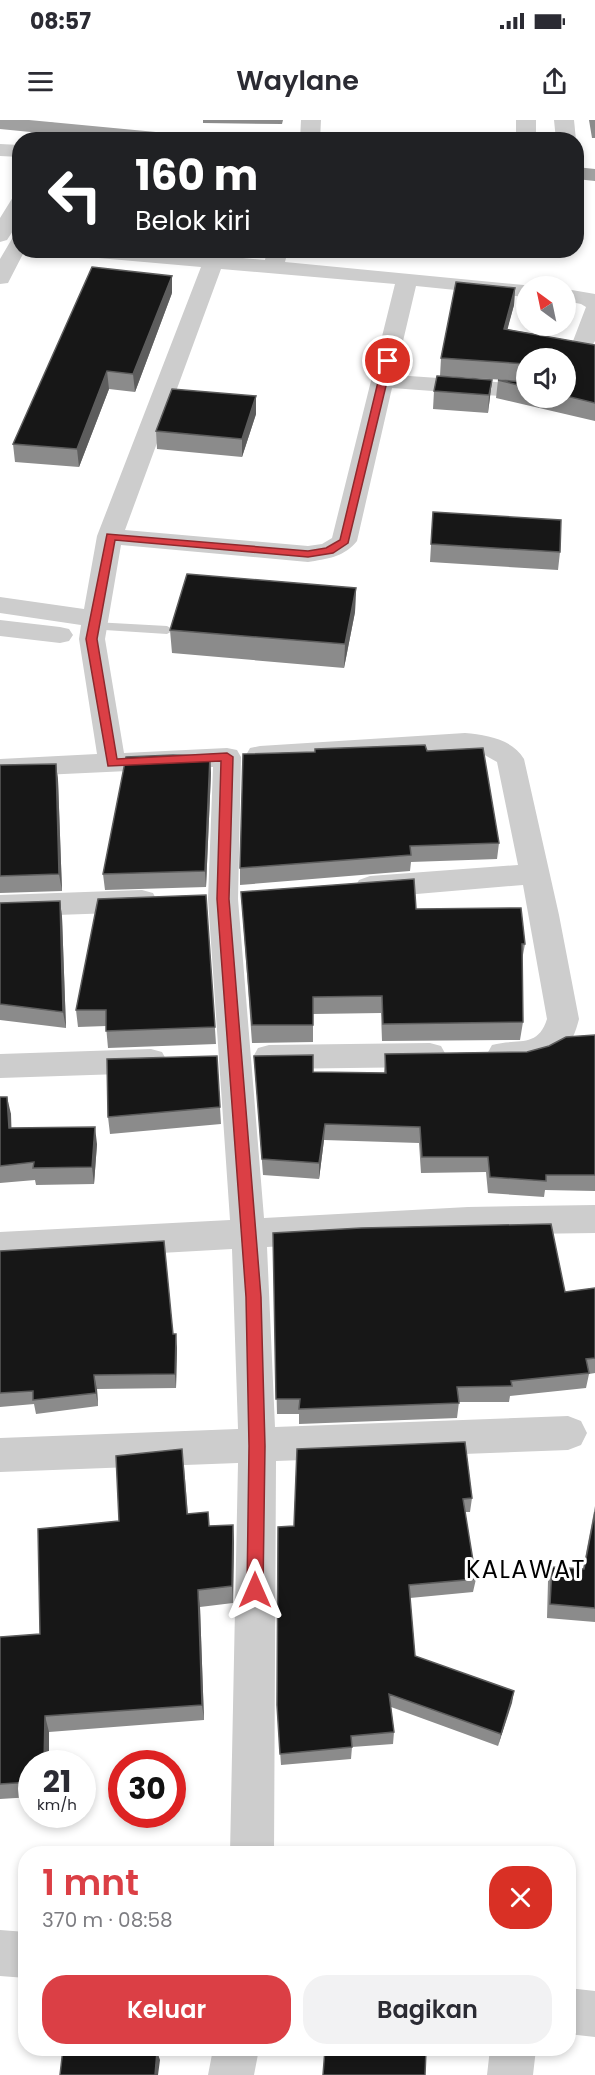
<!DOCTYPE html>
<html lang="id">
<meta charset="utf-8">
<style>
:root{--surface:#fff;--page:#f2f2f3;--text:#2b2b33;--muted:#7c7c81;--accent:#db3f45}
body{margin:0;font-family:Poppins,sans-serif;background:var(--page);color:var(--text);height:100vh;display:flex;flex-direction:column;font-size:22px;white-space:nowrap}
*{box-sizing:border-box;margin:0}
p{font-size:20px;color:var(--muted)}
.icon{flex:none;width:33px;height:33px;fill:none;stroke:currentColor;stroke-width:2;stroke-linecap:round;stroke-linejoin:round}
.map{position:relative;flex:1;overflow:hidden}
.sheet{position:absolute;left:18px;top:1726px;width:558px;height:210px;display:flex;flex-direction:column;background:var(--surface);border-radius:24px;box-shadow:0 3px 9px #0003}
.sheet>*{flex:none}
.guide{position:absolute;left:12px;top:12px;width:572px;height:126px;border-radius:24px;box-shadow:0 3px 9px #0003;background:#202124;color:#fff;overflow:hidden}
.needle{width:39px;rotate:327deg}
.fabs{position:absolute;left:516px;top:156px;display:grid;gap:12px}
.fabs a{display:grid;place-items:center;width:60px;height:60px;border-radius:50%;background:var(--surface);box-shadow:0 3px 9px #0003;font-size:30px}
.speed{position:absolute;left:18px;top:1630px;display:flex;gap:12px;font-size:30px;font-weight:700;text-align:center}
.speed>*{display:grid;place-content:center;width:78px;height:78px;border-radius:50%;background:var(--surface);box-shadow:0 3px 9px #0003;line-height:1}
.speed small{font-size:15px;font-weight:400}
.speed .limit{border:9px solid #d22;background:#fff;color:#111}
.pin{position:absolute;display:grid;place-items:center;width:51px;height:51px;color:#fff;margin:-26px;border:3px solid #fff;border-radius:50%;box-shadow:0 2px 6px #0007}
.me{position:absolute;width:66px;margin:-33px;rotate:0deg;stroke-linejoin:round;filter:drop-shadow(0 0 4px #0008)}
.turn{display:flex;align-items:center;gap:21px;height:126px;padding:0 24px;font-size:27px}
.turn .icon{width:78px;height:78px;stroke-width:2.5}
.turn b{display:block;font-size:42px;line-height:51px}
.round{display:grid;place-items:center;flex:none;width:63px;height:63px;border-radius:24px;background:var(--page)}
.head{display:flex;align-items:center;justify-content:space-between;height:102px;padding:0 24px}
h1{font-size:36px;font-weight:600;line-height:45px;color:var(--accent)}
.primary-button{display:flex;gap:12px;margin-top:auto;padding:12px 24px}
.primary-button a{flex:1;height:69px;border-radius:24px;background:var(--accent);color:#fff;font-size:24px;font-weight:600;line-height:69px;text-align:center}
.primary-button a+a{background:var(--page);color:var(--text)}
.status{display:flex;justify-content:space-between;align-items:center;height:42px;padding:0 30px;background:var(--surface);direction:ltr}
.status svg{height:16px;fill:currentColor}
header{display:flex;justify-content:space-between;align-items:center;height:78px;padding:0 24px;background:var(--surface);font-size:27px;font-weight:600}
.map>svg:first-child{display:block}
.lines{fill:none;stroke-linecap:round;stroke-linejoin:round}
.service{fill:#cdcdcd;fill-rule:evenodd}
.minor{fill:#cdcdcd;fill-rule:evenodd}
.trunk{fill:#a0a0a0;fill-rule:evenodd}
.wall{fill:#8b8b8b;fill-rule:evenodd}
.shaded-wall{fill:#5d5d5d}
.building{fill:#171717;stroke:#5d5d5d;stroke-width:1.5}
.route{fill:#db3f45;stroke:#8e292d;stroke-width:1.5}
.labels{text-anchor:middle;stroke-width:6;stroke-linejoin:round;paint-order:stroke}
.near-quarter-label{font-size:24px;letter-spacing:1.5px;fill:#000;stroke:#fff}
</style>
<div class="status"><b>08:57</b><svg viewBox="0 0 49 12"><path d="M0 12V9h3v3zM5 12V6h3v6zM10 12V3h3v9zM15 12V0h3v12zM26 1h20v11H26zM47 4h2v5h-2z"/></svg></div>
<header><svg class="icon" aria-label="menu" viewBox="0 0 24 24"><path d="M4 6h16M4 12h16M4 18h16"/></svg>Waylane<svg class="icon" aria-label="share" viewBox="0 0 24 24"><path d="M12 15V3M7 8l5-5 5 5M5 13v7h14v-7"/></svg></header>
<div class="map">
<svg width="595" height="1955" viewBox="0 0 595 1955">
<rect width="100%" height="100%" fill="#fff"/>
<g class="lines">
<path class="service" d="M94,502l73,4 7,4 -7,4 -78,-5 -2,-3 2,-3z"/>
<path class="minor" d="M301,0h20l-1,20h-20z
M516,0h20v20h-20z
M554,0h20l2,20h-20z
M51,2l7,2 3,4 -4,12h-20l7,-16z
M0,24l20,1v12l-20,-1z
M20,75v25l-13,20 -7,2v-24l13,-21z
M20,115v15h5l-17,33 -8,1v-25l13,-22z
M66,130h89l110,10 2,-10h21l-3,12 249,24h-8v11l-110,-11 -21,89 131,9 2,14 -136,-10 -35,153c-12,16 -31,18 -49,21l-187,-17 -16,94 19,114 103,-5 10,2 4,7 -3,142 26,319 204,-11 127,-2v28l-127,2 -201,12 8,180 293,-11 13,5 6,12 -6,12 -13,5 -292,11 -2,393h-44l8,-391 -238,9v-34l238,-9 -6,-180 -232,13v-30l230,-12 -22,-321 5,-132 -213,10v-18l97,-5 -18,-115 2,-14 -81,-12v-16l84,12 13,-73 104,-269 -125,-11 -7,-2zM221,149l174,15 -63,254 -10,6 -14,2 -183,-16z
M566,169l29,5v47l-3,5 -8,2 -8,-2 -3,-5 13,-34 -5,-3 -15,-3z
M0,500l60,7 9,2 4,6 -4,6 -9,2 -60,-7z
M465,613c22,2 47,6 59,26l35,156 20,104c-3,12 -8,26 -18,34 -17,14 -49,16 -69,10l-5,-9 5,-9c24,-7 46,4 55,-26l-24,-134 -153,13 -11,-4 -4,-7 4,-7 11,-4 148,-11 -21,-103 -16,-9 -16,-2 -205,13 -10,-2 -4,-7 4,-7 10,-2z
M142,770l11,3 4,8 -4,8 -11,3 -142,5v-22z
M430,923l11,3 5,9 -5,9 -11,3 -161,2 -11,-3 -5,-9 5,-9 11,-3z
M151,929l11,3 5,9 -5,9 -11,3 -151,5v-24z
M0,1810l26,2v46l-26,-2z
M568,1868l27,3v46l-27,-3z
M213,1929h46l-5,26h-46z
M490,1929h46l-3,26h-46z"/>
<path class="trunk" d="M0,0h29l148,14 7,2 2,4h-74l-112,-11z
M576,47l19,2v12l-19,-2z"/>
</g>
<path class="wall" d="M203,0h80l-1,4 -79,-1z
M589,0h6v18h-3z
M515,168l-1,17 -7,24 88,16v76l-99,-23 2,-18 24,1 -82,-5 1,-18zM526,238h40v40h-40z
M172,173l-37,99 -26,-3 -30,78 -64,-5 -2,-18z
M492,260l-4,33 -55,-4 1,-18z
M256,276v18l-14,43 -85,-8 -1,-18z
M433,392l127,40 -2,18 -128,-8z
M356,468l-1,24 -11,56 -172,-15 -2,-23z
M427,631l72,92 -2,16 -86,3 -1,9 -170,14v-17z
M210,636l1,17 -5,114 -101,3 -2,-16z
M56,644l2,16 4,111 -62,2v-128z
M241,772l175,17 109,35 -3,16 1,62 -3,18 -138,1 -1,-28 -68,1v28l-61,1z
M206,775l10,149 -108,4 -2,-22 -28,1 -2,-17z
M60,781l2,16 4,111 -66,-8v-117z
M595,915v156l-50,-1 -1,7 -56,-4 -2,-21 -65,1 -2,-30 -95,-3 -5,39 -56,-4 -9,-119 59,16 71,1 1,-19 142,-2z
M217,936l4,68 -111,10 -2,-17z
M0,977l11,17v14l86,16 -3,40 -58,1 -1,-5 -35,3z
M273,1113l292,59 30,-4v85l-6,1 -3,14 -76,8 -1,6h-50l-2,16 -158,6v-10h-22z
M0,1131l173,83 4,14 -1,40 -79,1 1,17 -62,8 -2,-10 -34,3z
M297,1329l175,49 -2,14h-5l11,67 -3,13 -63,6 5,58 99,35 -16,55 -107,-39 3,25 -1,12 -41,3 -1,12 -70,6 -4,-60 17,-179z
M184,1347l4,47 21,12 24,-1 1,17 -1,61 -33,4 4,113 -155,12 -17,32v33l-32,2v-162l40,-3 79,-113z
M595,1386v116l-48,-4 1,-37 4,-14 31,2z"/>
<path class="shaded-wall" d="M172,156v17l-37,99 -2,-18z
M515,168l-1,17 -11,41 1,-17z
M107,251l2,18 -30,78 -2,-18z
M492,260l-2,17 -2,16 1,-18z
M256,276v18l-14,43v-18z
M356,468l-1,24 -11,56 1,-24z
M210,636l1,17 -5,114 -1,-16z
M56,644l2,16 4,111 -3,-17z
M60,781l2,16 4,111 -3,-16z
M7,977l4,17 1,31 -3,-17z
M325,1004l-1,16 -5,39v-16z
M95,1007l2,17 -3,40 -2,-17z
M176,1214l1,14 -1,40 -1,-14z
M94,1255l3,14 1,17 -2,-13z
M233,1405l1,17 -1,61 -1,-17z
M198,1470l2,17 4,113 -2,-15z
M514,1571l-2,12 -14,43 3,-12z
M45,1596l4,16v32h-5z
M157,1931l3,9 -2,15h-3z"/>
<path class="building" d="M92,147l80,9 -39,98 -26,-3 -30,78 -64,-5z
M456,162l59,6 -11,41 91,16v58l-29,-7v-38h-40v6l-85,-6z
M437,256l55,4 -3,15 -55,-4z
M498,260l28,2v5z
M172,269l84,7 -14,43 -86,-8z
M433,392l128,8 -1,32 -129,-8z
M187,454l169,14 -11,56 -175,-14z
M425,625l2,6 56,-3 16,95 -89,3 1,9 -171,13 3,-114 72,-2v-3z
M173,635l37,1 -5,115 -102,3 23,-117z
M56,644l3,110 -59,2v-111z
M414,759l2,30 105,-1 4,36h-3l1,78 -140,2 -1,-28 -69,1v28h-61l-11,-133z
M206,775l9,132 -109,4v-21h-30l22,-111z
M60,781l3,111 -63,-8v-101z
M595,915v140h-49v6l-56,-4 -2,-20h-66l-2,-30 -95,-3 -6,39 -57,-4 -8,-103 59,-1v17l73,1 -1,-19 142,-2 22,-6 17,-9z
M217,936l3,51 -112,10 -1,-58z
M0,977h7l2,31 86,-1 -3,40 -59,1 1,-6 -34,4z
M551,1104l14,68 30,-4v70l-9,1 3,14 -78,8 1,5 -55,1 2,16 -160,6 1,-10h-24l-3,-166 88,-5z
M164,1121l9,93h3l-1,40 -81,1 2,18 -63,7v-9l-33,2v-142z
M465,1322l7,56 -9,1 13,80 -67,6 6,71 99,35 -13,43 -112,-40 5,38 -43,4 1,11 -72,7 -3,-49 1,-178 16,-1 3,-77z
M182,1329l5,65 21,-2 1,14 24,-1 -1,61 -34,4 4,115 -157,11 -1,48h-12v18l-32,2v-147l40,-3 -2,-105 81,-8 -3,-65z
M595,1392v96l-45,-4 2,-37 32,2z
M63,1929h62l32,2 -2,24h-95z
M325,1929h83l18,1 -1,25h-102z"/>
<path class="route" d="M388,238l4,3 -44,182 -15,10 -25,4 -193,-17 -18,99 20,120 110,-6 6,4 -4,142 32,398 4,149 -2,144 -2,6 -6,2 -6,-2 -2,-6 2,-144 -3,-149 -29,-398 4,-138 -113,5 -22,-127 21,-105 201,17 18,-3 14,-8 43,-179z"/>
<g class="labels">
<g class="near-quarter-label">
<text x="526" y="1458">KALAWAT</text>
</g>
</g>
</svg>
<div class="fabs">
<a><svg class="needle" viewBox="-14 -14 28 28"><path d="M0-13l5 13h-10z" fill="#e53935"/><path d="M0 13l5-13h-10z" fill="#7c7c81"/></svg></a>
<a><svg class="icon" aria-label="sound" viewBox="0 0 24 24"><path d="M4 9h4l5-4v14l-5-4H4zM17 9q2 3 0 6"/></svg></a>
</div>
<div class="speed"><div>21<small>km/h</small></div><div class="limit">30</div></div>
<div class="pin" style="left:388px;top:241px;background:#d93025"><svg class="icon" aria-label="arrive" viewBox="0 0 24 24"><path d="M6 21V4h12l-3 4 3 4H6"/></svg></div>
<svg class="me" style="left:255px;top:1470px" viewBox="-20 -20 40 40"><path d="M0-17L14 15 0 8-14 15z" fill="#db3f45" stroke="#fff" stroke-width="4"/></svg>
<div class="guide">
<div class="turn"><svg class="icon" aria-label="left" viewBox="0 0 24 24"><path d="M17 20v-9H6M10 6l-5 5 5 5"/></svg><div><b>160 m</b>Belok kiri</div></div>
</div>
<section class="sheet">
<div class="head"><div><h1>1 mnt</h1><p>370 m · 08:58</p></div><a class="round" style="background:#d93025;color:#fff"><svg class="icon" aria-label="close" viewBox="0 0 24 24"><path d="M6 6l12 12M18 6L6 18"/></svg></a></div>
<div class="primary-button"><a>Keluar</a><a>Bagikan</a></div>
</section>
</div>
